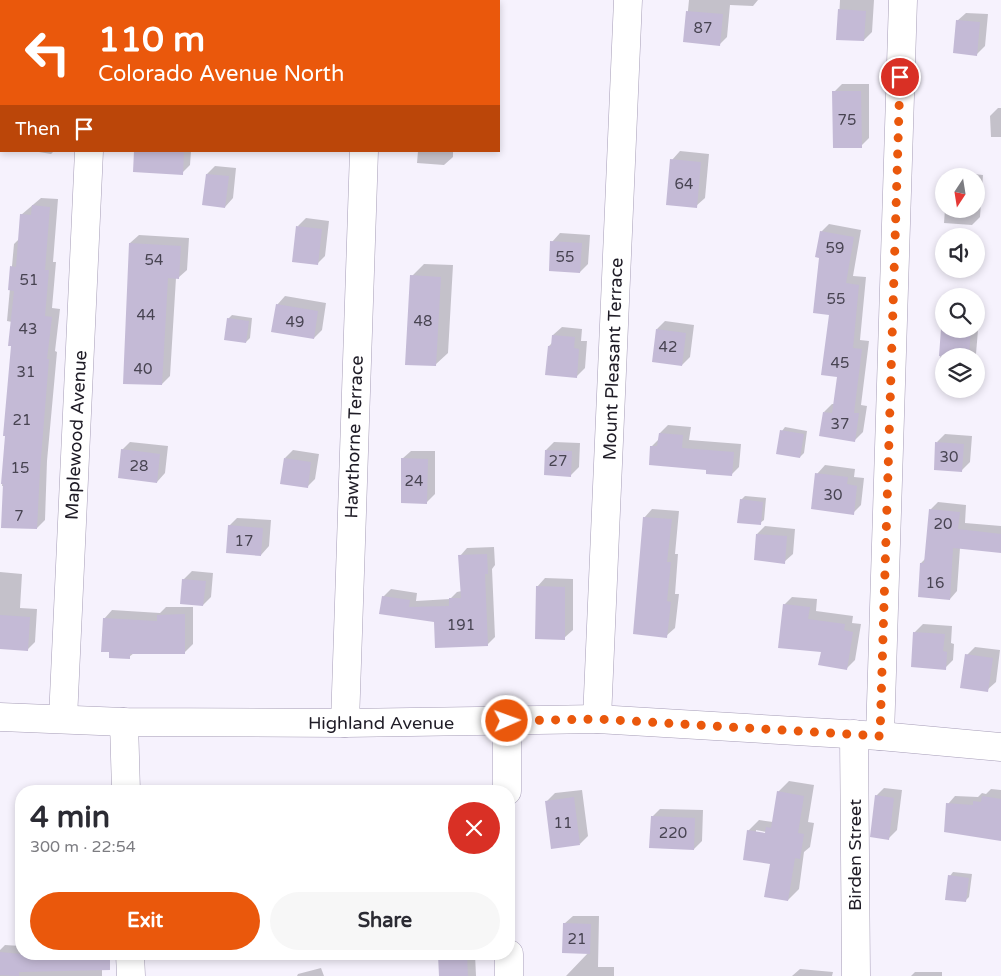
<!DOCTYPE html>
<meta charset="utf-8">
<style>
:root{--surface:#fff;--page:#f7f7f7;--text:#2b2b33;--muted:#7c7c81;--accent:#ea580c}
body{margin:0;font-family:"Varela Round",sans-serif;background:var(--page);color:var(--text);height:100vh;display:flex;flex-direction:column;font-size:19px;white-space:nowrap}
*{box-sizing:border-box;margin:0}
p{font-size:16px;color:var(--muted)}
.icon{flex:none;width:28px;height:28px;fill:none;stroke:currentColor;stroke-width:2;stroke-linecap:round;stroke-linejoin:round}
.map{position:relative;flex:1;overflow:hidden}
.side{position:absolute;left:15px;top:785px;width:500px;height:175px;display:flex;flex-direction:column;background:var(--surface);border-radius:20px;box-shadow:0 2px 8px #0003}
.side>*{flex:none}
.guide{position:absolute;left:0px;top:0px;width:500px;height:152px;box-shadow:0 2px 8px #0003;background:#ea580c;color:#fff;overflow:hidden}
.needle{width:32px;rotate:192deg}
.controls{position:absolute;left:935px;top:168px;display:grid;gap:10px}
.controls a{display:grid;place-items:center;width:50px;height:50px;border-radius:50%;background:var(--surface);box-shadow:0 2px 8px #0003;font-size:25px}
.pin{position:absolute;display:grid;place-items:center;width:42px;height:42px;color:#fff;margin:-21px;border:2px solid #fff;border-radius:50%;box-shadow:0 1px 5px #0007}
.me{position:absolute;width:55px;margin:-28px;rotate:88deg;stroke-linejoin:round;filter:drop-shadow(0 0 4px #0008)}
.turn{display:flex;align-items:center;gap:18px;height:105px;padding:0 15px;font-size:22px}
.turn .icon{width:65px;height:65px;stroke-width:2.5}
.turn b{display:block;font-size:35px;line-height:42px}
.then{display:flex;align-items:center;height:48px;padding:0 15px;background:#0003;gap:10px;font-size:19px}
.round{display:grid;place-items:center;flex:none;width:52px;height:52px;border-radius:26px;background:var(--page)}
.headline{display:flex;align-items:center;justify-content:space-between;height:85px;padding:0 15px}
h1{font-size:30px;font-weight:800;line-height:38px}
.cta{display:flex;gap:10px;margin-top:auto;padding:10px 15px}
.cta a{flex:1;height:58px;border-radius:30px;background:var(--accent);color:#fff;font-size:20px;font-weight:800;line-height:58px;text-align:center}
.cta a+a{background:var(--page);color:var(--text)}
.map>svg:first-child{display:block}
.shadow{fill:#0003;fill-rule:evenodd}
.building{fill:#c4bad6}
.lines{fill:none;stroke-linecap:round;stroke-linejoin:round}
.minor-casing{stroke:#a69db7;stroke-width:29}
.tertiary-casing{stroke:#a69db7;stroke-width:29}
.minor{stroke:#fff;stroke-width:28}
.tertiary{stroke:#fff;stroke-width:28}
.route{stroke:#ea580c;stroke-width:9;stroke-dasharray:0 16.2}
.labels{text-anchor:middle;stroke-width:4;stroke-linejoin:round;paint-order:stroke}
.number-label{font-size:15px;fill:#484452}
.street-label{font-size:18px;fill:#1f1c26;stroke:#fff}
</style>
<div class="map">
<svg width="1001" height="976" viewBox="0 0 1001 976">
<rect width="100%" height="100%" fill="#f6f2fd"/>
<path class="shadow" d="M145,0h37l-37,1z
M249,0h14l14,1h-29z
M413,0h43l-44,1z
M689,0h69l-5,6 -23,-1 -3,32 -8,8 -34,-4z
M840,0h34l-2,32 -8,8 -26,-1z
M966,13l22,1 -3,32 -8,8 -20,-33z
M842,84h27v54l-8,8 -27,-54z
M998,108h3v29h-10l-1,-21z
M33,151h21l-3,3z
M135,151h56l-1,14 -8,8z
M418,151h35v6l-9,8 -27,-2z
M680,151l29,3 -4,44 -9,8 -24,-46z
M215,166l21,2 -3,30 -8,9 -18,-33z
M956,172l27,3 -3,42 -8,8 -28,-2 1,-14h31v-33h-24z
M41,198l17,1 -5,63h3l-4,46 8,1 -5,42 2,1 -10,109 -2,59 -8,8 -33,-42h-2l10,-141v-23l-5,-1 7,-77 5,-5 2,-24z
M306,218l23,3 -4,35 -8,8 -19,-38z
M829,224l32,6 -8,46 13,1 -6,63 9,1 -8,64 6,1 -4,26 -8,8 -31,-28 8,-8h2l4,-28 -17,-144z
M560,233l30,2 -2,29 -8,8 -28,-30z
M139,235l50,3 -2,32 -9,8h-2l-6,98 -8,8 -32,-141z
M424,264l29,1 -5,88 -13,12 -23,-89z
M285,296l41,7 -4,27 -8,8 -37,-33z
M232,315l20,3 -2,20 -4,4 -18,-23z
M976,318h3l-3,36 -2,2h-30v4h-4l3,-36 1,-1v6h32z
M665,321l29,4 -4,32 -8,8 -25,-36z
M562,327l20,2 -1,12h6l-2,27 -8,8 -28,-30 4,-4v-7z
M668,425l23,2 -2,13 52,4 -2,23 -8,8 -23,-6 -56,-23 7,-7 1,-6z
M785,427l22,4 -3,22 -4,4 -18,-26z
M945,434l27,2 -2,26 -8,8 -25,-28z
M130,442l38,4 -3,27 -8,9 -35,-32z
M554,442l26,1 -1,24 -8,8 -25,-25z
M293,450l26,4 -4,25 -8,8 -22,-29z
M411,451h24v43l-8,8 -25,-43z
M825,465l30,4 -1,8 10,1 -3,27 -8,8 -36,-39z
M745,496l21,2 -2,22 -4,3 -19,-23z
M938,502l28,3 -1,18 36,3v24l-41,-2 -3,43 -7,8 -29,-36 5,-5 5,-49z
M652,509l27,2 -4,43h3l-3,40h4l-4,34 -9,8 -22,-118z
M237,518l34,2 -2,26 -8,9 -32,-29z
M765,526l30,3 -2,25 -9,8 -27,-28z
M494,547l1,18 -3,4 3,68 -8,8 -104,-48 8,-8 26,4 -1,8 34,-2 7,-7 5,-1 -2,-35 7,-8z
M192,571l21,2 -2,24 -8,8 -20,-25z
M0,572l22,2 -2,34 17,1 -2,33 -8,8 -27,-2z
M545,578l28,1v51l-9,8 -27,-51z
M792,597l25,2 -1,12 37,5 -1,7 9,1 -6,36 -8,8 -25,-17 -38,-46z
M166,607h27v37l-8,8 -51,1 -5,4 -25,-38 8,-9 48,3z
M923,624l29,2 -1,17 3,1 -1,16 -8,8 -32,-2 2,-34z
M975,647l25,3 -4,32 -9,8 -20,-35z
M789,781l25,4 -6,37 6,1 -4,24 -6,5 -5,37 -11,11 -17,-37 -23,-32 11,-11 14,2 5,-30zM756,830l16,3 -1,2 -15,-2z
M322,786l91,3v2h-149l4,-4 50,3z
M83,787h19v4h-23z
M884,788l18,2 -5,40 -8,8 -13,-42z
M991,789l10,1v49l-53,-35 7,-8 23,1 4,-4 4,1z
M582,790l6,46 -8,8 -33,-43 8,-8z
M660,809l43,1 -1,31 -8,8 -42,-32z
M953,872l19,2 -3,23 -4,4 -15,-25z
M573,916h26l-1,51h16v9h-48l22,-23 -24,-29z
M5,945l16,1v8h81v22h-102v-26z
M442,954h33l1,22h-35l-1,-20z
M321,968l3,8h-27l1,-2z
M800,969l33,3 -1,4h-40z
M915,972h27v4h-31z"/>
<path class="building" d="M838,9l28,2 -2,30 -28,-1z
M686,11l37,3 -3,32 -37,-4z
M956,20l24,2 -3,34 -24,-3z
M832,91h29l1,57h-29z
M134,151h50l-1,24 -50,-3z
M670,159l31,3 -4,46 -31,-3z
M206,174l23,2 -4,32 -23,-3z
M32,205l18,2 -5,63h4l-4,46 7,1 -5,42h2l-9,111 -3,59 -36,-1 2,-44h-2l4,-48h-2l8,-90h-3l6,-55 -6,-1 2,-24 6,1 4,-53 11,1z
M296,226l26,3 -4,36 -26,-3z
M820,231l34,6 -8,46 13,2 -6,63 9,1 -8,64h5l-4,29 -36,-6 4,-24 9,1 5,-36 -16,-2 8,-60 -16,-2 6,-55 -4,-1z
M550,241l32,2 -2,30 -31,-2z
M129,243l52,3 -2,33 -11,-1 -6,107 -39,-1z
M410,275l31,2 -5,89 -31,-1z
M276,304l42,7 -4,28 -43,-7z
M227,318l22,3 -3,22 -22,-3z
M656,329l30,4 -4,33 -30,-4z
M941,329h30l-2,27h-30z
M552,335l23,2 -1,11 5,1 -2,29 -32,-3 3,-29h3z
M780,430l24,4 -4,24 -24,-4z
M659,433l24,2 -1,13 52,4 -2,24 -26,-2v-4l-57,-5 1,-19h7z
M935,442l29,2 -2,28 -28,-2z
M121,449l39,5 -3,29 -39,-5z
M545,450l27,1 -1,26 -27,-2z
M284,458l27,4 -3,26 -28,-4z
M401,458l27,1 -1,45 -26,-1z
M815,473l33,4 -1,7 10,2 -3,29 -43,-6z
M740,499l23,3 -2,23 -24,-2z
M929,509l31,3 -2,17 43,5v19l-48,-5 -3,52 -32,-3 2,-34h4z
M643,517l29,2 -5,43h4l-4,39 4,1 -4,36 -34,-4z
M228,525l35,3 -2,28 -35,-3z
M756,534l31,2 -2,28 -31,-4z
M487,554l1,20h-3l3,72 -53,2 -1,-26 -55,-8 3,-18 28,4 -1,7 40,-1v-8h12l-3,-43z
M182,579l24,2 -3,25 -23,-2z
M536,586l29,1v53l-30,-1z
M783,604l27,3 -2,12 37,5 -1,6 9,2 -6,38 -29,-5 3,-13 -43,-4z
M185,614v40h-55v5l-21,-1v-6h-8l2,-34 54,3v-6z
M0,615l30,2 -2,34 -28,-2z
M913,632l32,2 -2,17 4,1 -1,18 -35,-3z
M965,654l28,4 -5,34 -28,-4z
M777,791l27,5 -6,37 6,1 -4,25 -5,-1 -7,43 -24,-4 6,-33 -27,-4 4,-30 18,3 1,-6 5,1z
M875,795l19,3 -5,42 -19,-3z
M982,796l19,3v42l-57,-9 2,-29 27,2v-4l8,1z
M574,797l6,48 -29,4 -6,-48z
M651,816l44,2 -1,32 -45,-2z
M948,875l21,3 -3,24 -21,-2z
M563,923l28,1 -1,30 -28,-1z
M0,952l21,2h89v16l-91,2v4l-19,-1z
M438,955h29l1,21h-29z"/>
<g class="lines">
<defs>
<path id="minor" d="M96,1v-1
M369,1v-1
M63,719l26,-568
M597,719l31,-719
M507,721v70
M124,722l2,69
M345,723l19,-572
M854,734l2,242
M880,736l23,-736
M130,954l1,22
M509,954v22"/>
<path id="tertiary" d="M0,717l124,5 221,1 252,-4 283,17 121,11"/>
</defs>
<use href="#minor" class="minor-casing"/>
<use href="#tertiary" class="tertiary-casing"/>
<use href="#minor" class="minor"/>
<use href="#tertiary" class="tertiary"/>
</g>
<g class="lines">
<path class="route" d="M507,721l90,-2 283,17 20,-659"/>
</g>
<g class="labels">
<g class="number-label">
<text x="703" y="33">87</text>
<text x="847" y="125">75</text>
<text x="684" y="189">64</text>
<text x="835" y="253">59</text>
<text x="565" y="262">55</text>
<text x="154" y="265">54</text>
<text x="29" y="285">51</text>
<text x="836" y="304">55</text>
<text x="146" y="320">44</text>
<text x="423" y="326">48</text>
<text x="295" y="327">49</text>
<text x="28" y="334">43</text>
<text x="668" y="352">42</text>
<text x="840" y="368">45</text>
<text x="143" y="374">40</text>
<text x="26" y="377">31</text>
<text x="22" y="425">21</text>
<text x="840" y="429">37</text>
<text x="949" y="462">30</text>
<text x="558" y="466">27</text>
<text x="139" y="471">28</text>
<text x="20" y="473">15</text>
<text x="414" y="486">24</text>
<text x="833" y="500">30</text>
<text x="19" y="521">7</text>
<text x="943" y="529">20</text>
<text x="244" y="546">17</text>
<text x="935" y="588">16</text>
<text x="461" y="630">191</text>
<text x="563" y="828">11</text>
<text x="673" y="838">220</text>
<text x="577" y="944">21</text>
</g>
<g class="street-label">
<text transform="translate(613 359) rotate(-88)" y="6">Mount Pleasant Terrace</text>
<text transform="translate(76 435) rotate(-87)" y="6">Maplewood Avenue</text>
<text transform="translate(354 437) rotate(-88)" y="6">Hawthorne Terrace</text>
<text x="381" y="729">Highland Avenue</text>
<text transform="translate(855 855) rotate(-90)" y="6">Birden Street</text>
</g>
</g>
</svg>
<div class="controls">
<a><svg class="needle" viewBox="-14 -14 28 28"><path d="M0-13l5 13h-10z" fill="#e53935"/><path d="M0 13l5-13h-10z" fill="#7c7c81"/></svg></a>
<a><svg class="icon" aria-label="sound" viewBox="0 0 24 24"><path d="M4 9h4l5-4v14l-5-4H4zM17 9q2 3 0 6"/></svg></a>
<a><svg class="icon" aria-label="search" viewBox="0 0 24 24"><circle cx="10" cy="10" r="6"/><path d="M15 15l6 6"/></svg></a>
<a><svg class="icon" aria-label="layers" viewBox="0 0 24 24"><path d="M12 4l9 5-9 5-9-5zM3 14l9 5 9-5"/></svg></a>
</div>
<div class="pin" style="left:900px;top:77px;background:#d93025"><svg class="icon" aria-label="arrive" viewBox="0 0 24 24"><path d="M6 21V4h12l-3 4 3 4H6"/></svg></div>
<svg class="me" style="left:507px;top:721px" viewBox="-20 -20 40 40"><circle r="17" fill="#ea580c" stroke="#fff" stroke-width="3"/><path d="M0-11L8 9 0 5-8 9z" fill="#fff"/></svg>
<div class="guide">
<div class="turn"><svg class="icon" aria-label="left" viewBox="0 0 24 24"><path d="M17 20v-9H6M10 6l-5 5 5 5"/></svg><div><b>110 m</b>Colorado Avenue North</div></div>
<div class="then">Then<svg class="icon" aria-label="arrive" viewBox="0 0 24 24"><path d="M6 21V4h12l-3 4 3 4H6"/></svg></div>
</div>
<section class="side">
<div class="headline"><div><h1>4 min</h1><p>300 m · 22:54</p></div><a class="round" style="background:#d93025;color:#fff"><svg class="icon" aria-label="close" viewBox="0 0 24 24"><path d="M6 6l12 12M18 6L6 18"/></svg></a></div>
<div class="cta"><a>Exit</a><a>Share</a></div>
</section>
</div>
